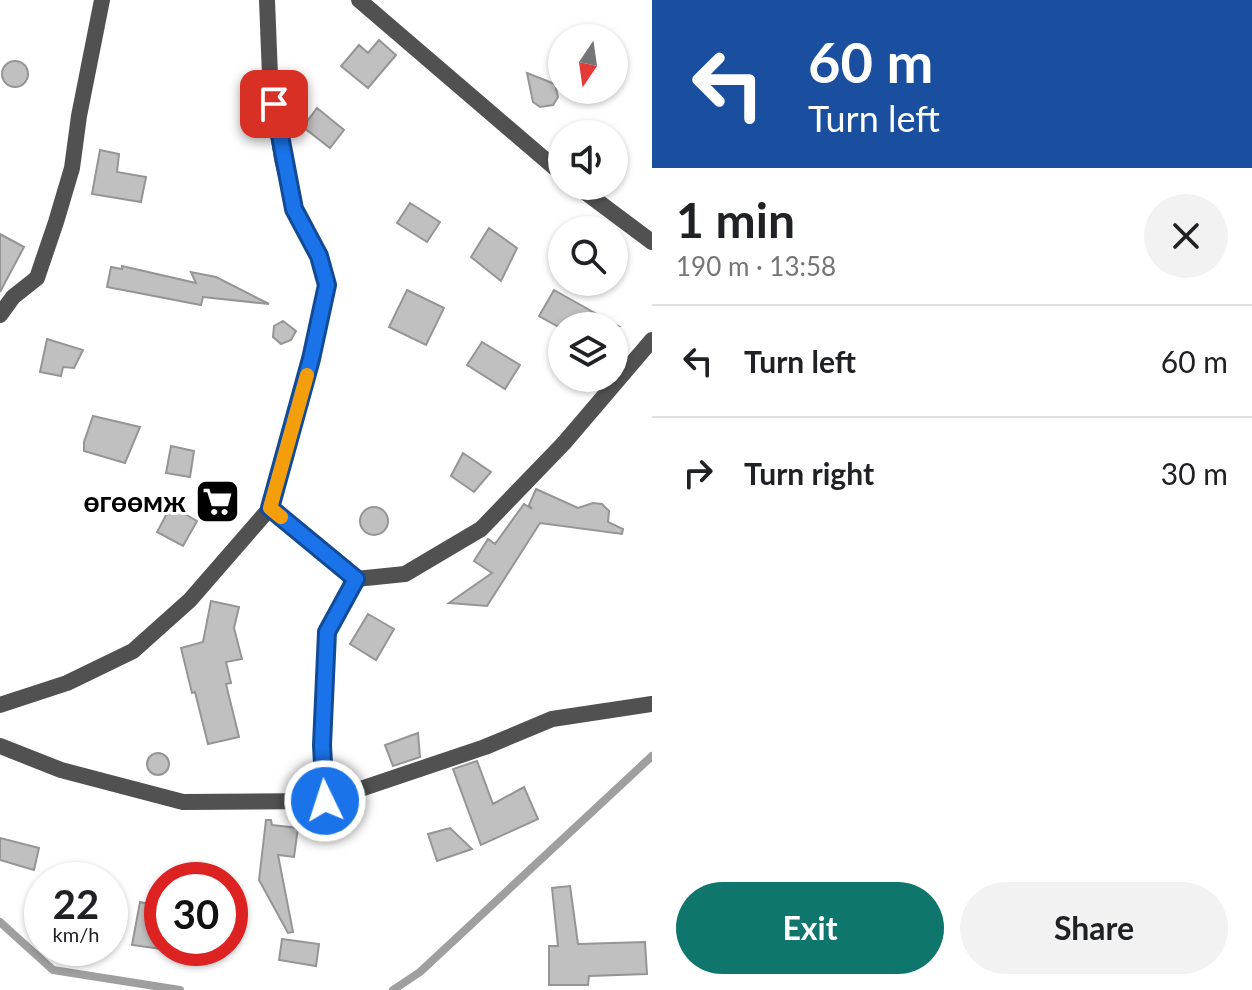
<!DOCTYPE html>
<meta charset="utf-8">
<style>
:root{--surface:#fff;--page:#f2f2f2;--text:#202124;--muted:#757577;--line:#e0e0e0;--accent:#0f766e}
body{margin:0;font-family:Lato,sans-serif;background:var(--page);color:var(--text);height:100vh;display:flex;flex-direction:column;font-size:30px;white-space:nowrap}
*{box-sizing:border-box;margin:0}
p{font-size:26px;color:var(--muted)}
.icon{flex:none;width:44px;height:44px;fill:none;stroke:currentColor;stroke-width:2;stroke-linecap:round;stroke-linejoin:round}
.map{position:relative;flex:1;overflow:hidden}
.side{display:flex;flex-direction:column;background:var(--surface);width:600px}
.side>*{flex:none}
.top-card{background:#1a4fa0;color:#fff;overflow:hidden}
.needle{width:52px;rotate:193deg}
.buttons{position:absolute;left:548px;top:24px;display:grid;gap:16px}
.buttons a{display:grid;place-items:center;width:80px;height:80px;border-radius:50%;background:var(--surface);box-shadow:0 2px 6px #0004;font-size:40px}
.speed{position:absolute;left:24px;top:862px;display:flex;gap:16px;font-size:40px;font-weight:700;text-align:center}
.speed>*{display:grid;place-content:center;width:104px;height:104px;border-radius:50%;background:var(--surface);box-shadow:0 2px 6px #0004;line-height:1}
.speed small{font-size:20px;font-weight:400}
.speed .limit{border:12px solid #d22;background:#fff;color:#111}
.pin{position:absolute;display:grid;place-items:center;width:68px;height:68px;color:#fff;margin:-34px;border-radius:16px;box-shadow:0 4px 12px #0006}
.me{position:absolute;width:88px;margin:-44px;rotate:356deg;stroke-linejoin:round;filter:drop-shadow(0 0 6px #0008)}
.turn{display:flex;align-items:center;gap:28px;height:168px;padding:0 24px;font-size:36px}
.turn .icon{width:104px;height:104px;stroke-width:2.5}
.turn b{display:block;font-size:56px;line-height:68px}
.round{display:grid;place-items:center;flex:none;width:84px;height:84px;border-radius:42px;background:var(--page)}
.summary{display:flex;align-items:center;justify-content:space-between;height:136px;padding:0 24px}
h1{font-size:48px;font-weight:700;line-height:60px}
.primary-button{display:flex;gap:16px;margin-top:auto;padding:16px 24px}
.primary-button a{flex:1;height:92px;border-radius:48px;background:var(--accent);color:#fff;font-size:32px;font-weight:700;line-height:92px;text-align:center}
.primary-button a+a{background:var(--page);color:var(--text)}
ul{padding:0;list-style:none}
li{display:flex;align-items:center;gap:24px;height:112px;padding:0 24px;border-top:2px solid var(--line)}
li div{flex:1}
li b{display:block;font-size:30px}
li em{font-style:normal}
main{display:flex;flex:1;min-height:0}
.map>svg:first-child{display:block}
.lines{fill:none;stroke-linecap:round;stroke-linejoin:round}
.stream{stroke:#9f9f9f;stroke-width:8}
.building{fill:#c0c0c0;stroke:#959595;stroke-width:2}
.minor{stroke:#515151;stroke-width:16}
.route-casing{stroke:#114b97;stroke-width:20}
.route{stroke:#1a73e8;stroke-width:14}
.slow{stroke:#f59e0b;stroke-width:14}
.labels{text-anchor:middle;stroke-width:6;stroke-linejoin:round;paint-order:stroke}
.poi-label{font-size:28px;font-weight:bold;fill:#000;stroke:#fff;text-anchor:end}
</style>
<main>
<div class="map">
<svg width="652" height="990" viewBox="0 0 652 990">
<rect width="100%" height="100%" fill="#fff"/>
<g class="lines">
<path class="stream" d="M0,922l53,48 127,20
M393,990l27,-18 232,-216"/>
</g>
<path class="building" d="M379,40l17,15 -28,33 -27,-22 18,-21 9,8z
M2 74a13 13 0 1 1 26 0a13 13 0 1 1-26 0Z
M527,73l28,11 3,13 -5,8 -13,2 -7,-5z
M317,108l27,22 -14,18 -27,-21z
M100,150l19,4 -2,18 29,5 -5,25 -49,-8z
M410,203l30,19 -13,20 -30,-19z
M489,228l28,20 -16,33 -30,-24z
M0,234l24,13 -24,45z
M122,266l74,17 -5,-11 25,5 53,27 -66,-7 -2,8 -94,-18 4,-20 11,2z
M407,290l37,18 -18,37 -37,-18z
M554,290l64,36h-61l-18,-10z
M283,321l13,10 -5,9 -10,4 -8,-7 1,-11z
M47,339l36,11 -9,18 -11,-1 -2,9 -21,-4z
M482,342l38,23 -15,24 -38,-24z
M93,416l47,11 -15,36 -41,-12v-9z
M171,446l23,5 -4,26 -24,-4z
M463,453l28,19 -17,20 -23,-16z
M536,489l42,19 15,-5 9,1 7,7 -1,11 15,7 -1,5 -82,-11 -53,83 -38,-3 43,-30 -18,-12 14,-22 7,5 29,-40 8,5 -3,-4z
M171,506l26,15 -14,25 -26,-14z
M360 521a14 14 0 1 1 28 0a14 14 0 1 1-28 0Z
M211,601l28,6 -5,21 8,31 -16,3 5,21 -5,1 13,53 -31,7 -13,-52 -3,1 -11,-45 22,-6z
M368,614l26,15 -18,31 -26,-16z
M418,733l2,24 -27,9 -8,-21z
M147 764a11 11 0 1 1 22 0a11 11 0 1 1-22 0Z
M477,761l16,43 31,-17 14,32 -57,26 -28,-76z
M266,820h5l1,5 26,3 -4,29 -16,-2 15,77 -5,1 -29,-53z
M450,828l22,21 -35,12 -9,-27z
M0,838l39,10 -5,22 -34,-10z
M570,886l8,58 67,-2 2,32 -58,2 -1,9h-39v-39h9l-6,-58z
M140,902l22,5v42l-30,-4z
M282,939l37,5 -3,22 -37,-6z"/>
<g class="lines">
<path class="minor" d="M359,0l203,174
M577,186l75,56
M0,315l13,-18 24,-19 19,-56 16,-54 7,-52 23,-116
M270,508l86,71
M0,705l67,-22 66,-32 57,-51 80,-92 41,-149 16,-74 -8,-29 -25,-47 -12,-50 -12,-83 -3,-76
M0,746l61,24 122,32 142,-1 160,-54 67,-28 100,-15
M325,801l-3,-56 5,-113 29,-53 49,-5 76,-45 83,-86 88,-103"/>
</g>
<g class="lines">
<defs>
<path id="route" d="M274,104l20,105 25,47 8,29 -16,74 -41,149 86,71 -29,53 -5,113 3,56"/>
</defs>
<use href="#route" class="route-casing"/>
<use href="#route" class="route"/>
<path class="slow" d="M281,517l-11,-9 37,-133"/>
</g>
<defs>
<symbol id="supermarket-square" viewBox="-11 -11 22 22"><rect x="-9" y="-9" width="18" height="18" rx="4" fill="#000" stroke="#fff"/><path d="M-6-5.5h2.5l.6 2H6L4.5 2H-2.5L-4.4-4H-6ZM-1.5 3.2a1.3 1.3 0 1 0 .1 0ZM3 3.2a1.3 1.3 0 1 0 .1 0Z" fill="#fff"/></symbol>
</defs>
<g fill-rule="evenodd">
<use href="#supermarket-square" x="192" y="476" width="51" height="51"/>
</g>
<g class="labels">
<g class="poi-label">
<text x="186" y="512">өгөөмж</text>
</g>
</g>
</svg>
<div class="buttons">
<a><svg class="needle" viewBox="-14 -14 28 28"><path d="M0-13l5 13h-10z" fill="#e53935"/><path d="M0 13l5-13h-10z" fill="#757577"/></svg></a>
<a><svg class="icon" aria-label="sound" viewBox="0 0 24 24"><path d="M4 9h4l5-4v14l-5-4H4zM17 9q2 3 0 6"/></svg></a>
<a><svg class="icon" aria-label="search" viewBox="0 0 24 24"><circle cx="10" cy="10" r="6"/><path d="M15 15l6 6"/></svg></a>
<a><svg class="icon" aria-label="layers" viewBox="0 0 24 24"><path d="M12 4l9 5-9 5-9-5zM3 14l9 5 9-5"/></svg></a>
</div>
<div class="speed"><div>22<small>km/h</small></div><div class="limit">30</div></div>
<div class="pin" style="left:274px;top:104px;background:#d93025"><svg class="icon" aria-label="arrive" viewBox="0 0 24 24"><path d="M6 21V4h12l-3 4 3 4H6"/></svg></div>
<svg class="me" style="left:325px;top:801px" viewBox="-20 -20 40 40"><circle r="17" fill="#1a73e8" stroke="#fff" stroke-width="3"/><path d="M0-11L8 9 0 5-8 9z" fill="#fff"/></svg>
</div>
<section class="side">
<div class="top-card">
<div class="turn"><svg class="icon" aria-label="left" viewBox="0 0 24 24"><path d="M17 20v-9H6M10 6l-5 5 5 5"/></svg><div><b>60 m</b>Turn left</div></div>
</div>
<div class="summary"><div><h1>1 min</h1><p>190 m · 13:58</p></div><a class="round"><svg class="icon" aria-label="close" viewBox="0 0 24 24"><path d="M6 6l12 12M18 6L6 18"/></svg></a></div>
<ul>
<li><svg class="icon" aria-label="left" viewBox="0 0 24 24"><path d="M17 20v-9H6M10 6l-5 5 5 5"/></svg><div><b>Turn left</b></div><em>60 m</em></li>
<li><svg class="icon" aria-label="right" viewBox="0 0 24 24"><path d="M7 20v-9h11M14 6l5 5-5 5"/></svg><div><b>Turn right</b></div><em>30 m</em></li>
</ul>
<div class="primary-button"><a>Exit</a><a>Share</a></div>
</section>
</main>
